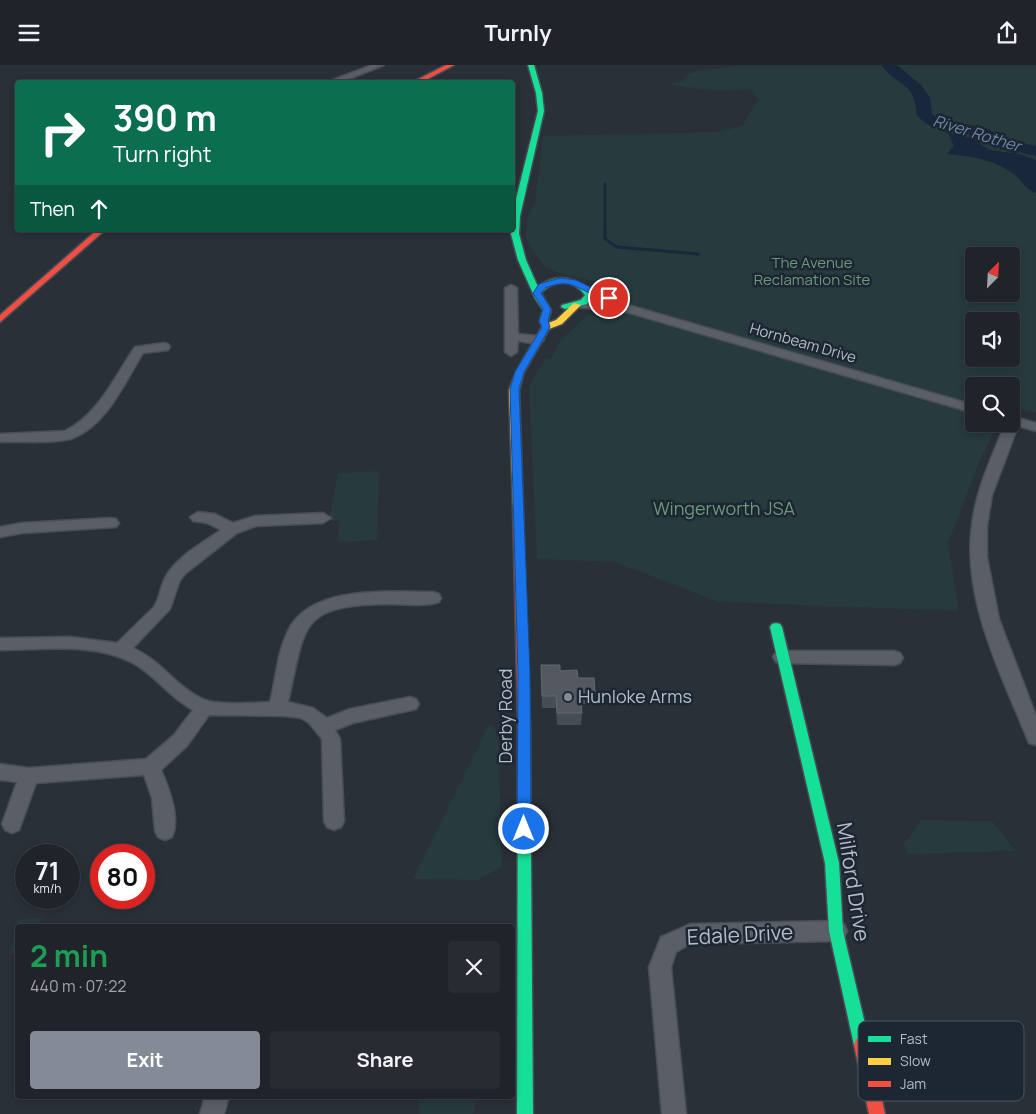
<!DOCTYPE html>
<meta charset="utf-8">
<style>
:root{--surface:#20242a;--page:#282c32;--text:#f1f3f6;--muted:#a2a4a8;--line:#3d4147;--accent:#848b96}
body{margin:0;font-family:Manrope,sans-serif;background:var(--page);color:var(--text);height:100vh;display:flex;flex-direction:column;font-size:19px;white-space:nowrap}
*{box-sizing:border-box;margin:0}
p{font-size:16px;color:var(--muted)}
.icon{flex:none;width:28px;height:28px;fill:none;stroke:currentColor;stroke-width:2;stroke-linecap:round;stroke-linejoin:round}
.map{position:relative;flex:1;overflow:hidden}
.sheet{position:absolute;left:15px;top:859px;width:500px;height:175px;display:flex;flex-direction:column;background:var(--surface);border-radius:5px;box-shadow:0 2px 8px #0003,0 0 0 1px var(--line)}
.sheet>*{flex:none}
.top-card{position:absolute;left:15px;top:15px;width:500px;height:152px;border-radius:5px;box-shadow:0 2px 8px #0003,0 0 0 1px var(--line);background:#0b6e4f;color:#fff;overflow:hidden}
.needle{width:32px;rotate:24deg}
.tools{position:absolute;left:965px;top:182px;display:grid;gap:10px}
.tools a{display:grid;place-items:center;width:55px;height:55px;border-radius:5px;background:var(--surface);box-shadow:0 2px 8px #0003,0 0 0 1px var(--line);font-size:25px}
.speed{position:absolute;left:15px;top:779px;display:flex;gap:10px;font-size:25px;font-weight:700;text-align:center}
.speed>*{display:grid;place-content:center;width:65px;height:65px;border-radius:50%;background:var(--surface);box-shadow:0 2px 8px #0003,0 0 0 1px var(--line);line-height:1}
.speed small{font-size:12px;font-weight:400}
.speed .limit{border:8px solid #d22;background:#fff;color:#111}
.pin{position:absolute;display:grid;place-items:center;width:42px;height:42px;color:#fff;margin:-21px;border:2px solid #fff;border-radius:50%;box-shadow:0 1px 5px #0007}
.me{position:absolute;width:55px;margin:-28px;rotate:0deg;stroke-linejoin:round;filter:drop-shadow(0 0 4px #0008)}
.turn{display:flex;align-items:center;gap:18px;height:105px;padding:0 15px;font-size:22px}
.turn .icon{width:65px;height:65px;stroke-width:2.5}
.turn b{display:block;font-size:35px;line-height:42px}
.then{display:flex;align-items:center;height:48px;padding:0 15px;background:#0003;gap:10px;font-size:19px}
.round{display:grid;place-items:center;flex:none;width:52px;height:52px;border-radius:5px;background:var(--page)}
.overview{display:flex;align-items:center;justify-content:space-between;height:85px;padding:0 15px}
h1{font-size:30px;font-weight:700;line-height:38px;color:#1e9e55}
.action{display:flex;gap:10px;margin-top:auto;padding:10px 15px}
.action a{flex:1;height:58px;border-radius:5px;background:var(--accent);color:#fff;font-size:20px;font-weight:700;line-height:58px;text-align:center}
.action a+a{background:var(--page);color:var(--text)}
header{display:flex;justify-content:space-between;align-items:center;height:65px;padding:0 15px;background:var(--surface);font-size:22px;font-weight:700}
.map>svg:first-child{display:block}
.green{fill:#273a3e;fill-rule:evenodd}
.water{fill:#19273c}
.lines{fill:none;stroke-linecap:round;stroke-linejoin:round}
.stream-far1{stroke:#19273c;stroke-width:2.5}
.stream{stroke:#19273c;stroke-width:3}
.river{fill:#19273c;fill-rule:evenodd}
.street-casing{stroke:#484c55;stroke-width:3}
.fast-casing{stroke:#484c55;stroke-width:3}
.slow-casing{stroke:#484c55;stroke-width:3}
.jam-casing{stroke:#484c55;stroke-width:3}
.street{fill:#5a5e66;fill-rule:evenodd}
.fast{fill:#16e098;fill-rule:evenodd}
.slow{fill:#ffcf43;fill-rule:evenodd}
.jam{fill:#f24e42;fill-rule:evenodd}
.wall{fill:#474c55}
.building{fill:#535861;stroke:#626872}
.route{fill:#1a73e8;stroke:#114b97}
.poi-dot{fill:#848b96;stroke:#1d2633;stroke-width:2}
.labels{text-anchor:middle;stroke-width:5;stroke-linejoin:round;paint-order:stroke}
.far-park-label{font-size:15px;fill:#6b9a76;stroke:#1d2633}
.far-street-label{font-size:15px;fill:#b4bcc9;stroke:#1d2633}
.far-water-label{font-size:16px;font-style:italic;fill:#6d86a8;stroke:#1d2633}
.park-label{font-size:18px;fill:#6b9a76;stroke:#1d2633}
.poi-label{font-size:18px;fill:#b4bcc9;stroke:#1d2633;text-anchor:start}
.street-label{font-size:18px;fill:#b4bcc9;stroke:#1d2633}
.near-street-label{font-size:21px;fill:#b4bcc9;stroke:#1d2633}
.key{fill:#1d2633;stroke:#4a5360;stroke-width:1}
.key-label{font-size:14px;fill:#b4bcc9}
</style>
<header><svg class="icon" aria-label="menu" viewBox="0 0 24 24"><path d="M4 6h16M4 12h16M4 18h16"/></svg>Turnly<svg class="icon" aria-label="share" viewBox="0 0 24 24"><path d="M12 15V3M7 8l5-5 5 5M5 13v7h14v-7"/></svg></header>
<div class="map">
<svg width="1036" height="1049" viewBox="0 0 1036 1049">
<rect width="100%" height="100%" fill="#2a3038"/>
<path class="green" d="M739,0h297v348l-25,-6v-21h-37v38h10l10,7 -13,27 -33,85 11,68 -240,-9 -104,-40 -78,-3 -8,-172 16,-28h6l9,-18 28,-27h14l23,-22 -28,-10 -41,-10 -13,-7 -9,-12 -9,-18 4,-20 6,-13 8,-66 173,-4 26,-6 17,-27 -8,-9 -35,1 -43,-6 -2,-2 11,-2 8,-8zM974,191h37v38h-37zM974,256h37v38h-37z
M379,406l-2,69 -39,2 1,-21 -10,-1 9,-47z
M490,658l8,10 4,133 -23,14 -66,-1z
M922,755l70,1 24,30 -109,3 -3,-10z
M42,853l-2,8h-22l-1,28h-8l9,-34z
M419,1031h58l-4,18h-54z"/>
<path class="water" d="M948,68l25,6 16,11 30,4 17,6v33c-10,-3 -14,-12 -21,-18 -19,-15 -44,-19 -68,-21l7,-8z"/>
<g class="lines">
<path class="stream-far1" d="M605,119v49"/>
<path class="stream" d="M605,166v8l12,8 81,7"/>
<path class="river" d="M881,0h16l24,20 9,13 2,16 6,4 50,11 16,10 32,7v10l-43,-10 -16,-10 -49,-11 -11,-9c-3,-37 -18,-27 -36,-51z"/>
<defs>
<path id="street" d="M372,0h12l-45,18h-14z
M511,220l6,3 1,46 20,2 6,4 -6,4 -20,-3 -1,11 -6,4 -6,-4v-64z
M579,235l49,5 346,100v8l-351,-102 -48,-4 -2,-3z
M164,278l4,1 2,3 -2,3 -25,3c-18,29 -36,72 -70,85 -15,6 -55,3 -73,4v-8l65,-3c34,-17 49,-54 70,-84z
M1011,351l25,7v8l-18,-5 -26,69 -5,31v31l12,62 37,97v29l-7,-2 -2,-5c-27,-66 -65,-140 -55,-213 4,-36 20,-68 33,-101h6z
M198,447l17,2 18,9 22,-7 68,-3 8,5 -8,5 -67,3 -19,7 -51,40 -6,7 -10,29 -37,39c29,13 45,41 72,52 12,5 51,3 65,2 6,-23 7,-49 18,-71 22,-47 102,-39 145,-39l6,2 2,4 -2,4c-15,5 -34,2 -50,2 -92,1 -83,22 -101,98l25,6 14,10 23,-9 60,-12 6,2 3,5 -3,5 -63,14 -18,7 5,9 4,82 -3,6 -7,3 -7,-3 -3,-6 -2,-82 -13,-16 -8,-5 -16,-2 -76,-1 -22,31 -26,24c8,18 20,48 11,67l-7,3 -7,-3 -3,-6 -3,-33 -8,-23 -108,8 -17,47 -7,3 -7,-3 -3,-6 15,-42 -17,-2v-16l29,4 117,-9 28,-24 19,-25c-23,-12 -38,-35 -60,-47 -39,-21 -91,-13 -133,-13v-12l71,-1 46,6 37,-36c6,-9 6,-19 11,-29 11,-21 37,-35 56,-48l-14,-7 -14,-2 -3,-4z
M111,453l5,1 3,4 -3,4 -94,6 -22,4v-10l22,-4z
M782,586h112l6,2 3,5 -3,5 -6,2 -112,-2 -6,-1 -3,-5 3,-5z
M836,856l8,3 3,7 -3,7 -8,3 -146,3 -14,8 -5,15 15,147h-24l-13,-147 12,-30 29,-13z
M205,1031h24l-5,18h-24z"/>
<path id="fast" d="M528,0h6l8,28 2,18 -24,105 -1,18 7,26 12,27c18,-15 42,-10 55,8l-6,9 -22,5 -4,-2 1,-2 19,-5 4,-5c-12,-16 -31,-16 -44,-2l10,17 -3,11 2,6 -4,3 -3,-1 -3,-8 3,-11 -8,-12 -17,-38 -7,-26 1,-19 26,-104 -2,-18z
M776,558l4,1 2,3 57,236 4,68 27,114 -2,6 -6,2 -6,-2 -2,-6 -25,-114 -4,-68 -55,-236 2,-3z
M524,654l4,1 2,4 3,390h-16l1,-390 2,-4z"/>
<path id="slow" d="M574,238l7,2 -19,19 -13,5 -25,43 -5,18 4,119 -5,3 -4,-1 -1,-2 -4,-119 7,-18 27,-47 13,-5z"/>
<path id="jam" d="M446,0h8l-34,18h-9z
M97,165h8l-105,92v-7z
M518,441l5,3 7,215 -2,4 -4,1 -4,-1 -2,-4 -5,-215z
M862,972l6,2 2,6 15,69h-16l-15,-69 2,-6z"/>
</defs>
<use href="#street" class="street-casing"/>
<use href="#fast" class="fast-casing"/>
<use href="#slow" class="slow-casing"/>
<use href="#jam" class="jam-casing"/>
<use href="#street" class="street"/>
<use href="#fast" class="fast"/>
<use href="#slow" class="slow"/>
<use href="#jam" class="jam"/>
</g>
<path class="wall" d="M541,600l19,6 18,7 17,14v12h-13v9l-1,12h-24l-1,-17h-14z"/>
<path class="building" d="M541,600h19v6l17,-1 1,8h16l1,14h-15l2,21h-25l-1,-17h-14z"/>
<path class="route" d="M560,213l16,2 37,18c-9,6 -33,-12 -45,-14 -8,-1 -15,1 -23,4l-4,5 10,16 -3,12 2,6 -26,45 -5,17 11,284 1,156 -2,5 -5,1 -5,-1 -2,-5 1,-156 -8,-284 5,-17 27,-45 -3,-6 4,-12 -10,-16 6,-9z"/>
<circle class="poi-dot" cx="568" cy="632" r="5"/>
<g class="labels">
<g class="far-park-label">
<text x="812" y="203">The Avenue<tspan x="812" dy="17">Reclamation Site</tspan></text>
</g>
<g class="far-street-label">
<text transform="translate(803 278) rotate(16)" y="5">Hornbeam Drive</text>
</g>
<g class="far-water-label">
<text transform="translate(977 68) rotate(17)" y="6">River Rother</text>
</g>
<g class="park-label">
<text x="724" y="450">Wingerworth JSA</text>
</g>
<g class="poi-label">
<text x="578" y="638">Hunloke Arms</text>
</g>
<g class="street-label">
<text transform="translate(506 651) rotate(-90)" y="6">Derby Road</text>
</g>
<g class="near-street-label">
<text transform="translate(853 817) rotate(81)" y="7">Milford Drive</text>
<text transform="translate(740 870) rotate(-3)" y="7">Edale Drive</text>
</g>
</g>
<rect x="858" y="956" width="166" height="80" rx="8" class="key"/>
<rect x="868" y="971" width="23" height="6" fill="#16e098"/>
<rect x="868" y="993" width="23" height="7" fill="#ffcf43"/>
<rect x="868" y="1016" width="23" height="6" fill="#f24e42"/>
<g class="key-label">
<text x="900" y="979">Fast</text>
<text x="900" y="1001">Slow</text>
<text x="900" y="1024">Jam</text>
</g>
</svg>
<div class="tools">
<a><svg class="needle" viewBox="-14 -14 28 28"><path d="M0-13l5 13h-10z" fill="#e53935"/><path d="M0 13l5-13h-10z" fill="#a2a4a8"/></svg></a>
<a><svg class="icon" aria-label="sound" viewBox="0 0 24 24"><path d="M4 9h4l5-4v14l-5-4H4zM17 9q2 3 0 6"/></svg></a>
<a><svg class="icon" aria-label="search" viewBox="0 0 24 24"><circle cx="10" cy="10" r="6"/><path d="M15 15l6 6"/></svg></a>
</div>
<div class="speed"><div>71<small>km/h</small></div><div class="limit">80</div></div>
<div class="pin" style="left:609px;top:233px;background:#d93025"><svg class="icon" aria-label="arrive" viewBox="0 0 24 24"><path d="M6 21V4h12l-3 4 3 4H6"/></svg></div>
<svg class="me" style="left:524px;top:764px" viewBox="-20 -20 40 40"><circle r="17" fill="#1a73e8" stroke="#fff" stroke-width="3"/><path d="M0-11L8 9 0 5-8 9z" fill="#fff"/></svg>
<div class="top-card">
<div class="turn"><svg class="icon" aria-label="right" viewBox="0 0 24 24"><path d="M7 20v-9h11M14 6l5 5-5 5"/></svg><div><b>390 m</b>Turn right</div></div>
<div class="then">Then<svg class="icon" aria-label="ahead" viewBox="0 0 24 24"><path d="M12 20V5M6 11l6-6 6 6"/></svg></div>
</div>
<section class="sheet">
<div class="overview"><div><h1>2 min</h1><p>440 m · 07:22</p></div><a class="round"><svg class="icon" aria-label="close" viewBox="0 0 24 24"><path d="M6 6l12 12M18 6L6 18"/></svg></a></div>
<div class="action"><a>Exit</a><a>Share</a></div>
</section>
</div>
